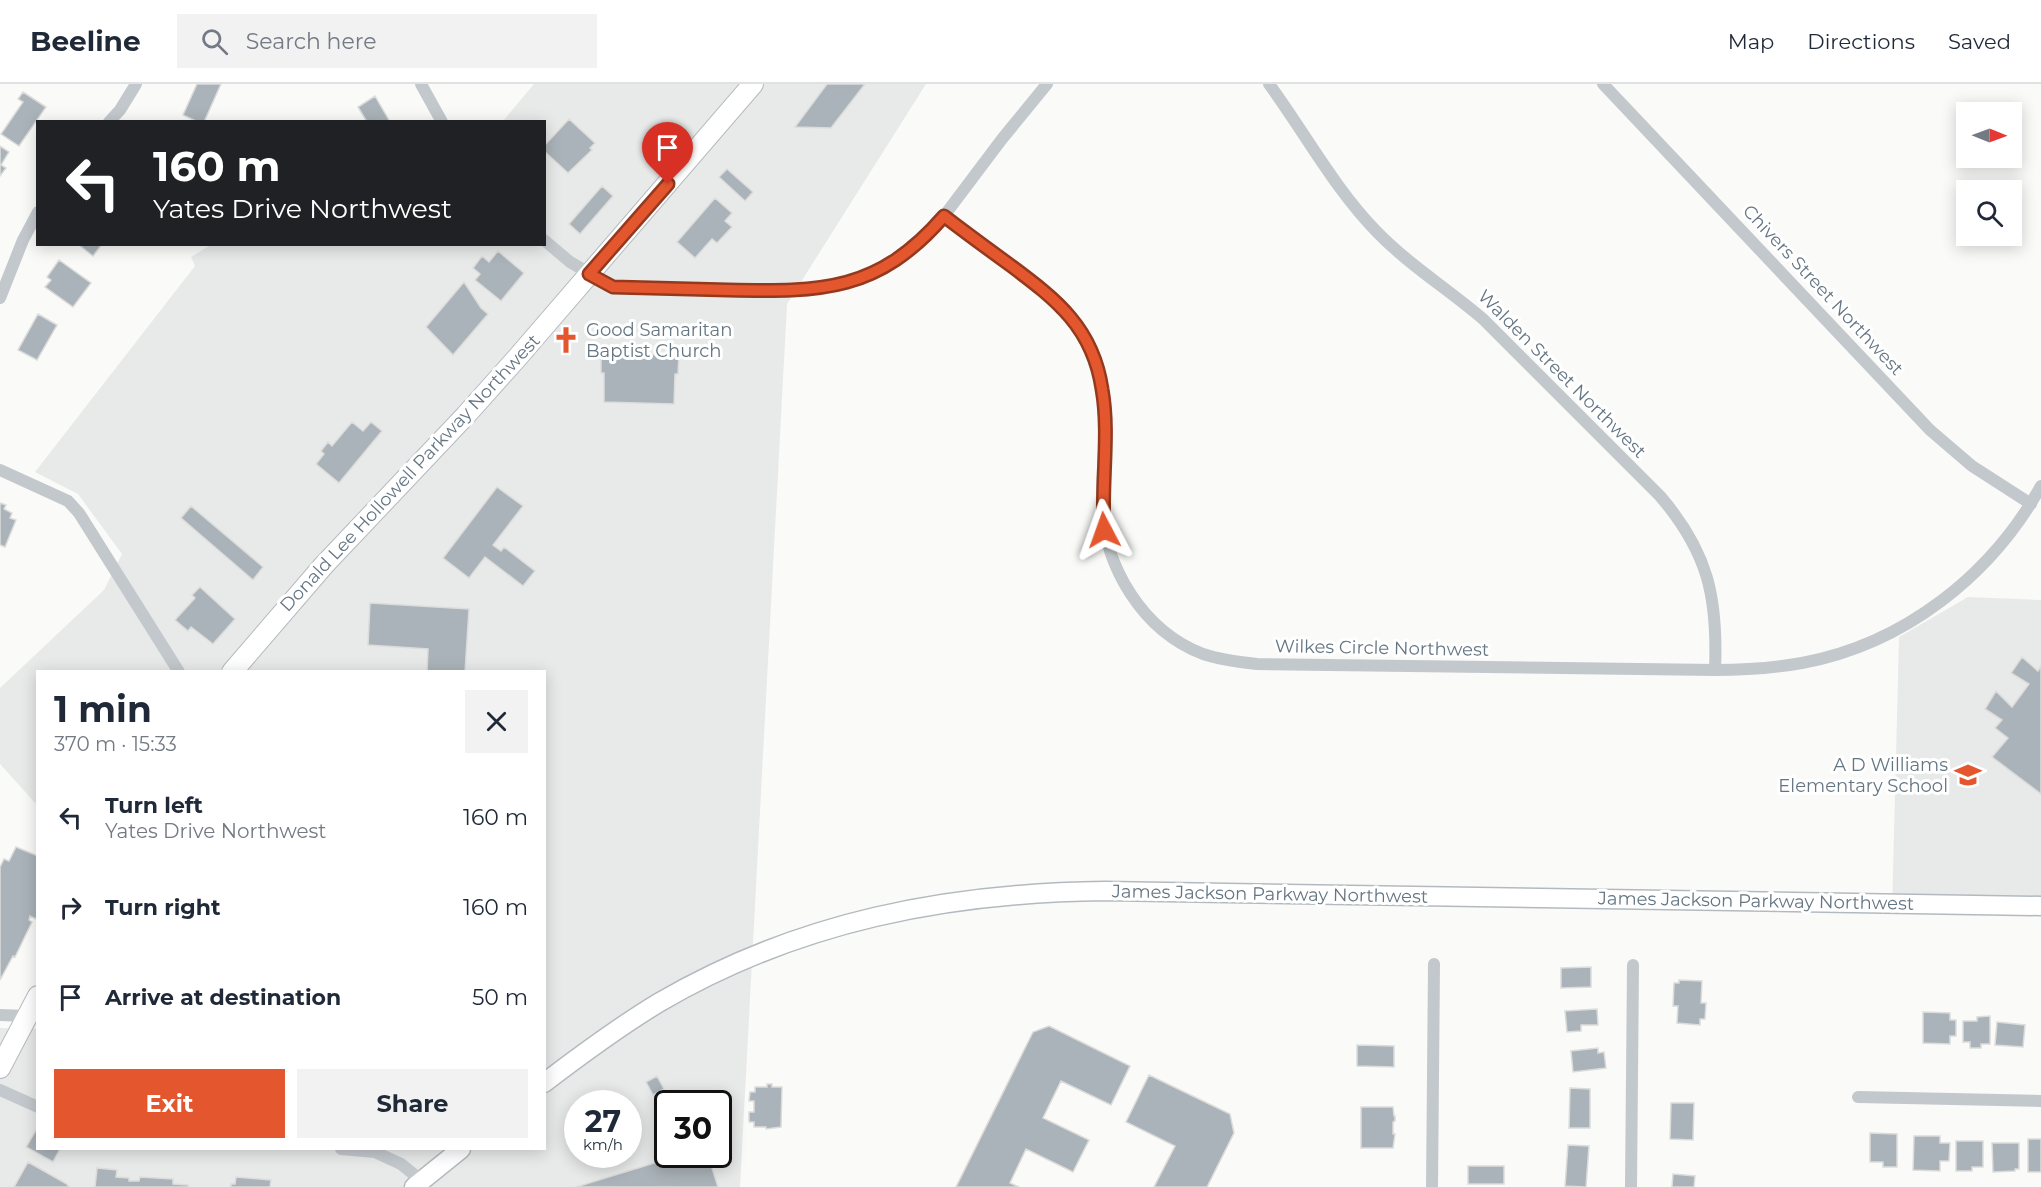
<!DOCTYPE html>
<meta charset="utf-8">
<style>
:root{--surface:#fff;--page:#f2f2f3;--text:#1f2937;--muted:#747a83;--line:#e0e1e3;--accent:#e4572e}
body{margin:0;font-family:Montserrat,sans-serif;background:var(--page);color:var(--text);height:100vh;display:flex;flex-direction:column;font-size:22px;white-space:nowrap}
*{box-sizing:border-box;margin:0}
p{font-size:20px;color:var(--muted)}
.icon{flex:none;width:33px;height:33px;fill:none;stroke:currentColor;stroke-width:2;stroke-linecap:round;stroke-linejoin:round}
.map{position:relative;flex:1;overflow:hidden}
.side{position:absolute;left:36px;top:586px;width:510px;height:480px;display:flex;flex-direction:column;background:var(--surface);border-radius:0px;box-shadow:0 3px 15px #0003}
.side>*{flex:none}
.banner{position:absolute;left:36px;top:36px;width:510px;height:126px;border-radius:0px;box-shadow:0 3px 15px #0003;background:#202124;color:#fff;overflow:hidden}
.needle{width:39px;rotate:91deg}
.buttons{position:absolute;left:1956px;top:18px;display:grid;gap:12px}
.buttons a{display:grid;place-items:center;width:66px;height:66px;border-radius:0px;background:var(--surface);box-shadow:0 3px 15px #0003;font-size:30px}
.speed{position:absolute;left:564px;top:1006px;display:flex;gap:12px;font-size:30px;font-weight:700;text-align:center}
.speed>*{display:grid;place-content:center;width:78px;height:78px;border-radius:50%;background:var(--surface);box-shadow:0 3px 15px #0003;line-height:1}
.speed small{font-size:15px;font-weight:400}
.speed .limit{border:3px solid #111;border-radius:9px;background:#fff;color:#111}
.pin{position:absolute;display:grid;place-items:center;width:51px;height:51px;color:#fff;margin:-62px -26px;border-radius:50% 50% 50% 0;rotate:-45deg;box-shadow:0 0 6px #0007}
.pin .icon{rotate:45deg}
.me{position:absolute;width:66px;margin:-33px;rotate:356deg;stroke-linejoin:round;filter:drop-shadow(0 0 4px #0008)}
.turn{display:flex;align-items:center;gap:21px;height:126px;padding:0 18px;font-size:27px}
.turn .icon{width:78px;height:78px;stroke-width:2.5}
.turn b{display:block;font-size:42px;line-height:51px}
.round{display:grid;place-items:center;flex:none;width:63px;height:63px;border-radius:0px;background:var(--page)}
.head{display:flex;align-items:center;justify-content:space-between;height:102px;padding:0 18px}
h1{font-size:36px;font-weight:700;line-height:45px}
.cta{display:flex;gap:12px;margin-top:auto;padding:12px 18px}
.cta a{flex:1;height:69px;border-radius:0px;background:var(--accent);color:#fff;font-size:24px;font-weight:700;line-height:69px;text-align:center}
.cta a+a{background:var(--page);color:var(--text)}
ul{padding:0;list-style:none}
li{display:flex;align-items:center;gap:18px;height:90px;padding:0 18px}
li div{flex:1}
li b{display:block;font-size:22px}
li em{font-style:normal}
header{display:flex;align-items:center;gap:36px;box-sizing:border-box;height:84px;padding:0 30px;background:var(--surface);border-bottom:2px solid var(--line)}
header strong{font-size:28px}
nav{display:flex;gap:33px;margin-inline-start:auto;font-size:21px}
.search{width:420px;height:54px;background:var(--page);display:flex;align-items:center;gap:15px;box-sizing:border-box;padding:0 21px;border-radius:0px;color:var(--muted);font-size:22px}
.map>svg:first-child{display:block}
.built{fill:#e8e9e9;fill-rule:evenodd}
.building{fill:#aab3b9;stroke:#dcdcda;stroke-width:1.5}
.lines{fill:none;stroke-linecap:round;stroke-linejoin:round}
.secondary-casing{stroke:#b3babf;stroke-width:21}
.primary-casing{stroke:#b5babe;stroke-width:22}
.minor{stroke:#c3c8cc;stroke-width:12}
.secondary{stroke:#fff;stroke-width:18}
.primary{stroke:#fff;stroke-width:20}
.route-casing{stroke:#94391e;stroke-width:15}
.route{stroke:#e4572e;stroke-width:10}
.labels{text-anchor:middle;stroke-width:6;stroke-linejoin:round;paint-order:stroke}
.street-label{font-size:18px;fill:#657683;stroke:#fff}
.poi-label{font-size:18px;fill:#657683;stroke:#fff;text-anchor:start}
</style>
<header>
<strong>Beeline</strong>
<div class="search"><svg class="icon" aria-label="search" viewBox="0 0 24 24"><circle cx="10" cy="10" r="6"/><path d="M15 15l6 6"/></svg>Search here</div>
<nav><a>Map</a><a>Directions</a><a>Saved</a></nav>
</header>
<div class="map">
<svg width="2041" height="1103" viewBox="0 0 2041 1103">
<rect width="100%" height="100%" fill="#fafaf8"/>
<path class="built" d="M534,0h392l-139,220 -47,883h-740v-159l37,1 1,120h506v-477h-506l-1,133 -37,-41v-76l104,-98 18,-36 -44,-60 -43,-22 160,-206 -4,-9 21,-13h332v-122l-41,-1zM578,1020h50v51h-50zM668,1020h50v51h-50z
M1968,513l73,3v314l-149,-1 7,-276z"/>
<path class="building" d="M197,0h24l-17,38h-6l-15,-7z
M827,0h38l-34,44 -36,-1z
M23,8l23,15 -27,39 -18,-12 22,-32 -5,-3z
M375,12l15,26h-23l-9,-15z
M569,35l26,24 -5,5 2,2 -24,23 -24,-22v-5z
M0,62l9,6 -8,13 5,3 -6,8z
M727,85l26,23 -8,9 -26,-24z
M602,102l11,10 -33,38 -11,-10z
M715,114l17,15 -7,8 7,6 -15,16 -5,-4 -17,19 -18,-16z
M78,160h24l-9,12z
M498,167l26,22 -23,28 -26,-21 5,-6 -7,-6 9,-12 7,6z
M59,176l32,23 -18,24 -28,-20 6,-7 -4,-3z
M464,198l17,26 7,6 -35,41 -27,-28z
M38,230l19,11 -20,35 -19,-10z
M601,269l78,2 -1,19h-3l-1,30 -70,-2v-29h-3z
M352,338l11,9 8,-9 11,9 -43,52 -23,-19 8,-10 -3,-3 7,-9 4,4z
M497,403l26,19 -30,39 8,6 3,-4 31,24 -12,15 -38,-29 -16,21 -26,-20z
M0,419l6,2 -2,4 8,4 -2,5 6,2 -11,27 -5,-2z
M191,422l72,61 -10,13 -72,-62z
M200,503l35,32 -22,25 -22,-17 -3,4 -13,-11 20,-22 -3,-3z
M370,519l99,6 -4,63h-38l1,-23 -60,-4z
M2022,573l16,14 3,-5v128l-49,-37 16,-19 -13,-10 7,-8 -17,-11 11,-18 16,16 17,-23 -18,-11z
M16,763l22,9v59l-2,4 -6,-3 -1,4 3,2 -17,35 -2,-1 -13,24v-113l4,-8 5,2z
M1591,883v20l-30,1v-20z
M1679,896l23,1 -1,22h5l-1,16h-5v6l-23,-2 1,-17h-5l1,-23h5z
M1597,925l1,16h-17v6l-14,1 -2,-21z
M1923,928l27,1v7h6v16h-6v8l-27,-1z
M1990,932v28h-9v4h-11v-6h-7v-21h14v-4z
M1997,938l28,3 -2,22 -28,-2z
M1049,942l81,40 -19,39 -50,-24 -18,37 46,22 -16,32 -47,-23 -16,34 9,4h-63l77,-155z
M1357,961l37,1v21l-37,-1z
M1598,964v5l6,-1 2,16 -33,4 -2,-21z
M1149,991l81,39 4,19 -27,54h-53l21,-41 -49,-24z
M657,992l7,13 -11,6 -7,-13z
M767,1000h5v3h10l-1,40 -15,2v-2h-12v-5h-5v-10h5v-11h-5l1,-9h5v-5h12z
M1570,1004l20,1v39h-21z
M1671,1019h23l-1,37 -23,-1z
M1361,1023h32l1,9h1v5l-2,1v12h2l-2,14h-32z
M36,1046l2,1v18h22l-7,13 -27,-15z
M1870,1049l27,1v33h-14v-5h-13z
M1914,1052h26v7h10l-1,18h-9v10l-27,-1z
M2028,1055h13v33h-13z
M1956,1057h27v26h-11v4h-16z
M1992,1059h27v26h-4v2l-22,1z
M1568,1061l21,1 -3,41 -21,-1z
M674,1071h34l10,32h-142l98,-30z
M28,1078l39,22 2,3h-55z
M1468,1082h36v18h-36z
M97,1084l20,2 -1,7 13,1v3h10l1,-4 33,2v5l15,1v2h-93z
M1673,1090l22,2 -1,11h-22z
M236,1093l35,3 -1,7h-39v-3h4z"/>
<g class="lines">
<defs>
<path id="secondary" d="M544,999c38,-29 76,-57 116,-81 139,-81 287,-109 445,-111l936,15
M414,1103l47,-38"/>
<path id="primary" d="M232,588l92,-107 142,-150 51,-57 236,-274
M0,984l38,-72"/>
</defs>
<use href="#secondary" class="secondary-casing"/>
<use href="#primary" class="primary-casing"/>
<path class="minor" d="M421,0l21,38
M1269,0c36,49 65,104 108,148 32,33 71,57 106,87l177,177c48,56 58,101 55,174
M1603,0l327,346 42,36 59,38
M109,38l11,-12 16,-26
M944,132c25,19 49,37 74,55 16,12 35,24 49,41 11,14 20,30 27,47 19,44 7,98 8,145 2,63 41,127 101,150 18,6 35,8 54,10l458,6c29,0 58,-2 87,-7 102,-19 189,-87 239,-177
M544,156l26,22 43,25 167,4 31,-1 49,-11 24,-11 22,-15 21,-17 17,-20 58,-77 45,-55
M0,214l23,-58 15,-28
M0,386l68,31 11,12 100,159
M0,931l27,1
M0,1006l38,17
M1858,1013l183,4
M341,1065l34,3 26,12 21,17
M1432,1103l2,-223
M1631,1103l2,-222"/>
<use href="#secondary" class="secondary"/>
<use href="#primary" class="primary"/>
</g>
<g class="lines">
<defs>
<path id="route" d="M668,100l-79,90 24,13c39,1 77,2 115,3 94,2 150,2 216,-74 22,17 44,33 66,49 47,35 83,63 92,124 8,44 -1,95 2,141"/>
</defs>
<use href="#route" class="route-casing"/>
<use href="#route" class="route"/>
</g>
<defs>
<symbol id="church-bare" viewBox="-9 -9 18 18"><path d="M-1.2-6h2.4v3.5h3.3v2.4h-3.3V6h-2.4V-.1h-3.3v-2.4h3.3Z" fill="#e4572e" stroke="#fff" stroke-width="2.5" paint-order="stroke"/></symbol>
<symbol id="school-bare" viewBox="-9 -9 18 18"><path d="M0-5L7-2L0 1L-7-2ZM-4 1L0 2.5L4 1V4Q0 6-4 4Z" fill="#e4572e" stroke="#fff" stroke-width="2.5" paint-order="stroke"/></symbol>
</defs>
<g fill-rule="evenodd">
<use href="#church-bare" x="547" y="237" width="38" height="38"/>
<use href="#school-bare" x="1949" y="672" width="38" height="38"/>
</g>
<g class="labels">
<g class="street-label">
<text transform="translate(1823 206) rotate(47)" y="6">Chivers Street Northwest</text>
<text transform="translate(1562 290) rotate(45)" y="6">Walden Street Northwest</text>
<text transform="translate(410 389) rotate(-47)" y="6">Donald Lee Hollowell Parkway Northwest</text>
<text transform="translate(1382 564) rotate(1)" y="6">Wilkes Circle Northwest</text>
<text transform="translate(1270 810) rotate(1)" y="6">James Jackson Parkway Northwest</text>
<text transform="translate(1756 817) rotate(1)" y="6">James Jackson Parkway Northwest</text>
</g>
<g class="poi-label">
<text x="586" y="252">Good Samaritan<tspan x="586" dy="21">Baptist Church</tspan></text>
<text x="1948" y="687" text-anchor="end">A D Williams<tspan x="1948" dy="21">Elementary School</tspan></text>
</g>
</g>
</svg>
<div class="buttons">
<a><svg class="needle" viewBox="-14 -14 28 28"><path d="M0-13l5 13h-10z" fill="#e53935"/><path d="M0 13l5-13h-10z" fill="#747a83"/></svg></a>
<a><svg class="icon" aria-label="search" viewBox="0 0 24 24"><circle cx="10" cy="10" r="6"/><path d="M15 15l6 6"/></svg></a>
</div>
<div class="speed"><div>27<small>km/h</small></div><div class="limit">30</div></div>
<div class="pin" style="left:668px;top:100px;background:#d93025"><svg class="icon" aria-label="arrive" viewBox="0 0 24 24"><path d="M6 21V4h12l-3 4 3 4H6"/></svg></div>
<svg class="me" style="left:1104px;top:446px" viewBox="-20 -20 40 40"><path d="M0-17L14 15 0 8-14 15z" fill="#e4572e" stroke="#fff" stroke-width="4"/></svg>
<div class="banner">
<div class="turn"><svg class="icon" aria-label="left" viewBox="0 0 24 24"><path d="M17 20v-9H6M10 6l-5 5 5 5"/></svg><div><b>160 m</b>Yates Drive Northwest</div></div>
</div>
<section class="side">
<div class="head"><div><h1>1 min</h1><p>370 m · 15:33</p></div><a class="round"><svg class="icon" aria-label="close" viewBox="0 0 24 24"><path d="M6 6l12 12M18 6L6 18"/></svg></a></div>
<ul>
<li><svg class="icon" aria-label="left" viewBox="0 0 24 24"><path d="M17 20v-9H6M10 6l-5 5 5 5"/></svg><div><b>Turn left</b><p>Yates Drive Northwest</p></div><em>160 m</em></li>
<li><svg class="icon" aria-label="right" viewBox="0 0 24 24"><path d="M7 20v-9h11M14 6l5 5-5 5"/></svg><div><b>Turn right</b></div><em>160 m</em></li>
<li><svg class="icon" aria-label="arrive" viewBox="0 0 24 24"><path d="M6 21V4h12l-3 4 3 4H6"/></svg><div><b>Arrive at destination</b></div><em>50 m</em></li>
</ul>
<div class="cta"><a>Exit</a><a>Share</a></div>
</section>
</div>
